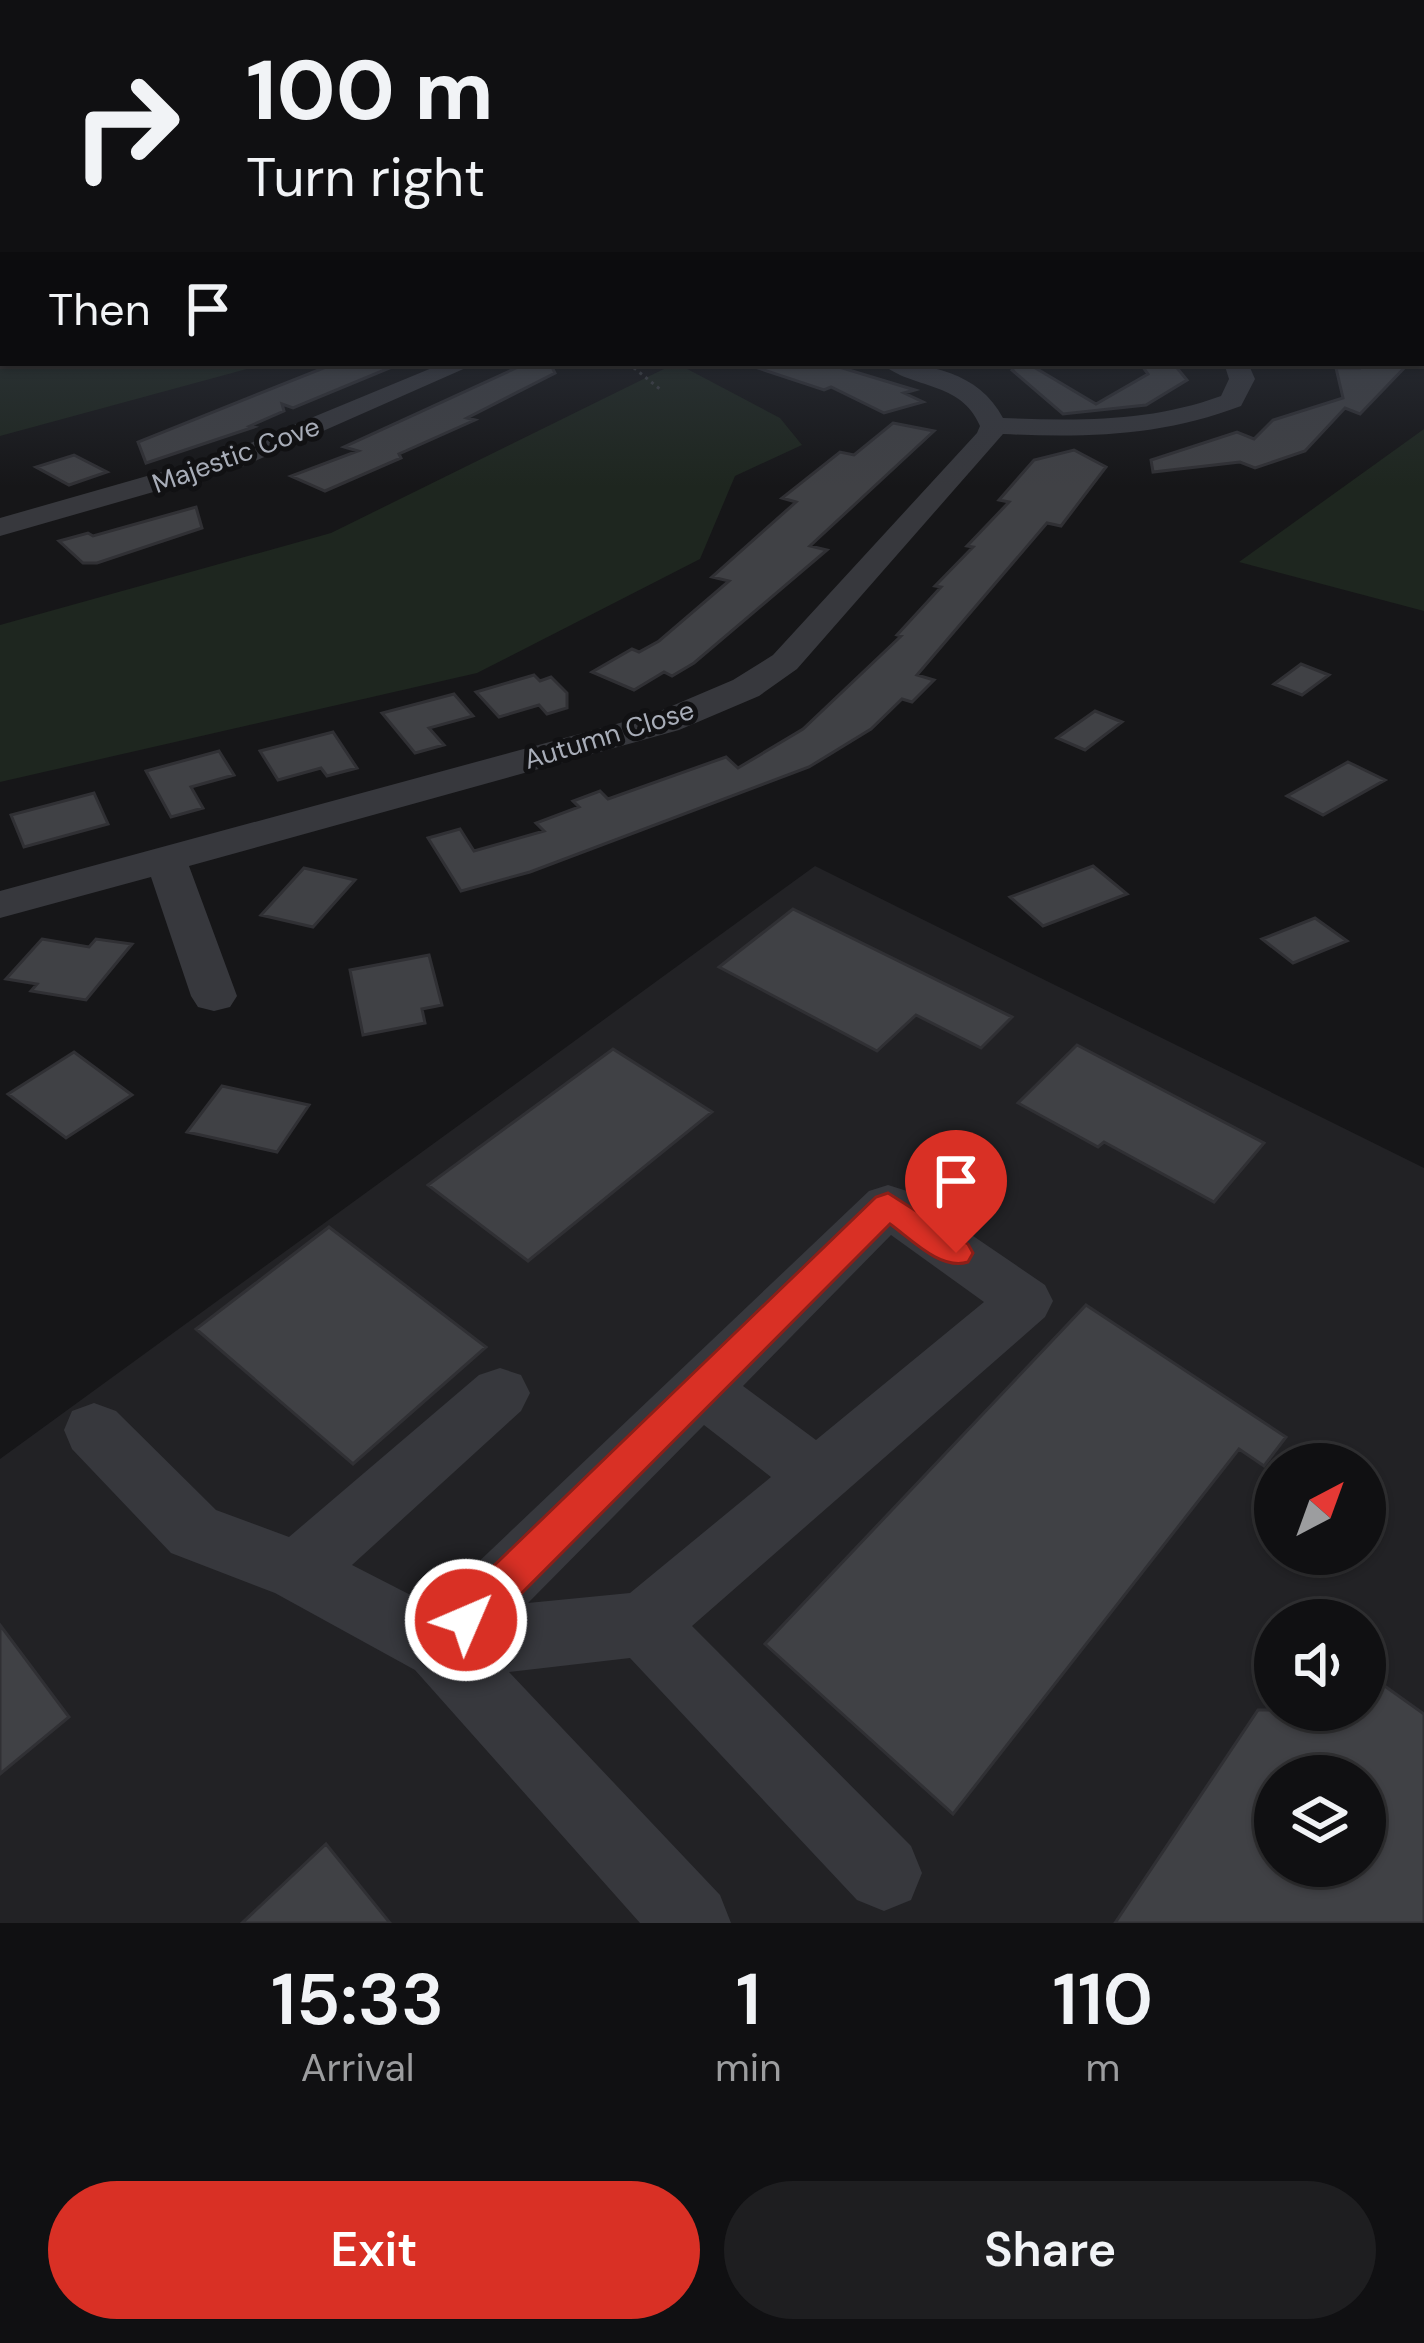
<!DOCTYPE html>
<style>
:root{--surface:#101012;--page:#1e1e20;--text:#f1f3f6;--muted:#9c9d9f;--line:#303032;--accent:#d93025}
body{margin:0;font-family:"DM Sans",sans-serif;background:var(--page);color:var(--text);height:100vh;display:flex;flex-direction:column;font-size:45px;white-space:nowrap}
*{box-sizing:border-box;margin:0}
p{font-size:39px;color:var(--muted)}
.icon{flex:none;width:66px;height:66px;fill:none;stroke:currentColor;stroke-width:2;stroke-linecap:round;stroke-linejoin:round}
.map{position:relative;height:1923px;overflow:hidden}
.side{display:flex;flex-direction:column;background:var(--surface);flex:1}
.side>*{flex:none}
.hud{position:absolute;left:0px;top:0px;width:1425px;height:366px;box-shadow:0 3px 9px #0004,0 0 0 3px var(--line);background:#101012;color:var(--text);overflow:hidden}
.needle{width:78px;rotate:41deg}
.tools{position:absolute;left:1254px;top:1443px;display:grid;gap:24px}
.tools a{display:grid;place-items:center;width:132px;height:132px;border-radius:50%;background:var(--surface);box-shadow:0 3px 9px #0004,0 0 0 3px var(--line);font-size:60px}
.pin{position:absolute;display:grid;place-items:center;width:102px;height:102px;color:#fff;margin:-123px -51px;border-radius:50% 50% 50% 0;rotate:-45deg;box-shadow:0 0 12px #0007}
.pin .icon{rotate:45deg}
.me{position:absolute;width:132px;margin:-66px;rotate:45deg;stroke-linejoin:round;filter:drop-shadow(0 0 9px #0008)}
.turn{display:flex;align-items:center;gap:42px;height:252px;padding:0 48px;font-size:54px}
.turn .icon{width:156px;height:156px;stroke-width:2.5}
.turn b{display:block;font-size:84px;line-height:102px}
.then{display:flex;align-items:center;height:114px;padding:0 48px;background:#0003;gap:24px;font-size:45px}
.eta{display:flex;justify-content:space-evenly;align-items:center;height:204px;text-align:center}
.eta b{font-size:72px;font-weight:600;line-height:84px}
.cta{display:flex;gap:24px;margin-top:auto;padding:24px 48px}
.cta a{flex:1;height:138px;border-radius:72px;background:var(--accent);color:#fff;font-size:48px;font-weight:600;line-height:138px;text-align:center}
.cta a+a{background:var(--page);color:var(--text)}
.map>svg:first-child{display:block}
.built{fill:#222225;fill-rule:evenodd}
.green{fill:#1e261f}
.building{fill:#404145;stroke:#303034;stroke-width:3;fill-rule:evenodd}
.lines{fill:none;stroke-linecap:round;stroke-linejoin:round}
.path{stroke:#3d3f44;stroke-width:3;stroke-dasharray:3 4.5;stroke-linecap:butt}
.minor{fill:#37383d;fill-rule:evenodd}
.route{fill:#d93025;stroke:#8d1f18;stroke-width:3}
.labels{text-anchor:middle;stroke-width:10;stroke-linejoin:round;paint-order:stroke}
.far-street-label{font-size:27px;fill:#a8adb8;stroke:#111113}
</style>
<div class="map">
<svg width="1424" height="1923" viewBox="0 0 1424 1923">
<rect width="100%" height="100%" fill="#161618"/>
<path class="built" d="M815,866l609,302v755h-1424v-464zM1275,1464h90v90h-90zM1275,1620h90v90h-90zM1275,1776h90v90h-90z"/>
<path class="green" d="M0,336l3,27h266l-269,73z
M676,363l104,55 22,27 -67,31 -35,83 -223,114 -477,109v-157l331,-92z
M1424,428v183l-185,-49 185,-133z"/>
<path class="building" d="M336,363l63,1 -106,44 -11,-4 2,7 -34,15 4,1 -108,36 -8,-21z
M527,363h23l5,10 -88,45 8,2 -76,34 2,4 -76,33 -34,-15 67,-25 -14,-4z
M759,363h67l89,27 -11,3 19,9 -39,11 -53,-26 -7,3 -66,-22z
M1018,363h9l69,41 52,-30 -8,-11h33l14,17 -41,25 -83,9 -51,-44z
M1354,363h55l-49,51 -15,-6 -40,43 -50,17 -15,-6 -87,10 -2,-12 86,-28 17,7 19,-19 70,-22 -7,-30h22z
M893,423l41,8 -124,115 17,4 -133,113 -22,13 -8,-4 -30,18 -42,-18 40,-23 7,3 20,-11 70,-60 -17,-4 84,-75 -14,-4 58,-46 14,3z
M1074,450l32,17 -45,59 -14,-3 -130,152 17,5 -22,22 -10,-3 -31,30 -62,38 -279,105 -69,19 -33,-53 32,-9 14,22 70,-20 -8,-8 43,-16 -6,-6 27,-10 8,8 118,-42 12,11 65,-39 98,-93 -4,-1 44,-48 -6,-1 38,-39 -6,-1 42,-44 -10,-2 35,-40z
M74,455l33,17 -38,13 -33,-18z
M196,507l6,21 -105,35h-14l-24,-22 29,-8 5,3z
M1301,664l28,11 -27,20 -28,-11z
M534,675l6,6 11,-4 16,16v15l-20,6 -8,-9 -40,12 -23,-25z
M454,694l19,22 -44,12 15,17 -29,8 -33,-40z
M1095,711l27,11 -37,28 -28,-12z
M333,732l24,36 -30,8 -6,-8 -43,12 -18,-29z
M219,751l15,24 -43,12 12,21 -32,9 -25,-46z
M1348,762l37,18 -62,35 -36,-19z
M94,793l14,31 -84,23 -13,-32z
M1093,866l34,28 -84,32 -33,-29z
M304,868l51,12 -42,47 -52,-12z
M793,909l219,108 -31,31 -65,-33 -39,36 -158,-84z
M1315,918l32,23 -54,22 -31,-24z
M42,939l47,8 7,-8 36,5 -46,56 -55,-9 6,-7 -31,-5z
M429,955l13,50 -20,4 3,14 -62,12 -13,-65z
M1077,1045l187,98 -50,59 -110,-60 -6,5 -80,-44z
M613,1049l99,63 -184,149 -100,-76z
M74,1052l58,43 -66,43 -58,-44z
M222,1086l87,19 -32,47 -90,-20z
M329,1227l157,120 -133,117 -157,-135z
M1086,1305l200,132 -22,29 -25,-17 -286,365 -188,-170z
M0,1625l69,92 -69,57z
M1365,1672l59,42v209h-309l143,-213h107zM1275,1776h90v90h-90z
M326,1844l64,79h-148z"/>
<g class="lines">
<path class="path" d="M628,363l33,27"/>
<path class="minor" d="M1422,251h2v12h-2z
M1422,321h2v14h-2z
M444,363h33l-233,103 -244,70v-18l224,-64z
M881,363c47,0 98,9 122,55 75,3 147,4 218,-22l8,-17 -5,-16h24l7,16 -14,27c-78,30 -155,32 -238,28l-206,235 -38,27 -80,34 -490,136 48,130 -7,11 -16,4 -16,-4 -7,-11 -40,-119 -151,41v-27l653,-177 80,-34 40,-25 204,-222 3,-7c-19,-46 -68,-36 -99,-63z
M888,1185l19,6 138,94 8,16 -8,16 -353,309 219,220 11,27 -11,27 -27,11 -27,-11 -227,-242 -121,14 211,223 11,28h-91l-225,-253 -140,-77 -104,-40 -99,-104 -8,-19 8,-19 22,-8 22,8 100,99 73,27 190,-162 21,-7 21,7 9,18 -9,18 -169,154 80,41 437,-415zM891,1235l93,67 -168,138 -73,-54zM704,1425l67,52 -141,116 -102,10z"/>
</g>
<linearGradient id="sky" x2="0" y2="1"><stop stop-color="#0c0c0d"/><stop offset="0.45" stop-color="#363c48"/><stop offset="1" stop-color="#363c48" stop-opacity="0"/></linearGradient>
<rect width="1424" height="487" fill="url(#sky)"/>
<path class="route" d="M888,1193l80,51 5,9 -5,9c-27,9 -57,-23 -78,-38l-409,410 -15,5 -14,-5 -6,-14 6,-14 424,-409z"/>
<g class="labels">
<g class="far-street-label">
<text transform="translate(236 455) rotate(-20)" y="9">Majestic Cove</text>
<text transform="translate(609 735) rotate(-17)" y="9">Autumn Close</text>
</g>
</g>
</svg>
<div class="tools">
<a><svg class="needle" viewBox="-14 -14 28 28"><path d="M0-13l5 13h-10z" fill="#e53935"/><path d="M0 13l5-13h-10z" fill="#9c9d9f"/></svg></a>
<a><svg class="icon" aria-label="sound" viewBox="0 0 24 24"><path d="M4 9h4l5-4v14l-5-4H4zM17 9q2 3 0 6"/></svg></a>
<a><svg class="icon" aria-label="layers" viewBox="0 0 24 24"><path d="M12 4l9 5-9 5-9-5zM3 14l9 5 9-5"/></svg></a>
</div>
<div class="pin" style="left:956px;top:1253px;background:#d93025"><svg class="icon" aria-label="arrive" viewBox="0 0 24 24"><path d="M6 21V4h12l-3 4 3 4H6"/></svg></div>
<svg class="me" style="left:466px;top:1620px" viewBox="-20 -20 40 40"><circle r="17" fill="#d93025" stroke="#fff" stroke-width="3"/><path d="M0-11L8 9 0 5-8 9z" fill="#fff"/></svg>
<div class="hud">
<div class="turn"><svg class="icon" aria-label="right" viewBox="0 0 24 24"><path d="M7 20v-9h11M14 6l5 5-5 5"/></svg><div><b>100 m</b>Turn right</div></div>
<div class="then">Then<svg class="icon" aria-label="arrive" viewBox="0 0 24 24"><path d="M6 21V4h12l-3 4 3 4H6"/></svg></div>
</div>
</div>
<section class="side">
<div class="eta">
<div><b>15:33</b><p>Arrival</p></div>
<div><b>1</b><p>min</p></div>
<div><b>110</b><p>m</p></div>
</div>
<div class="cta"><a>Exit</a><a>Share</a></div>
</section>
